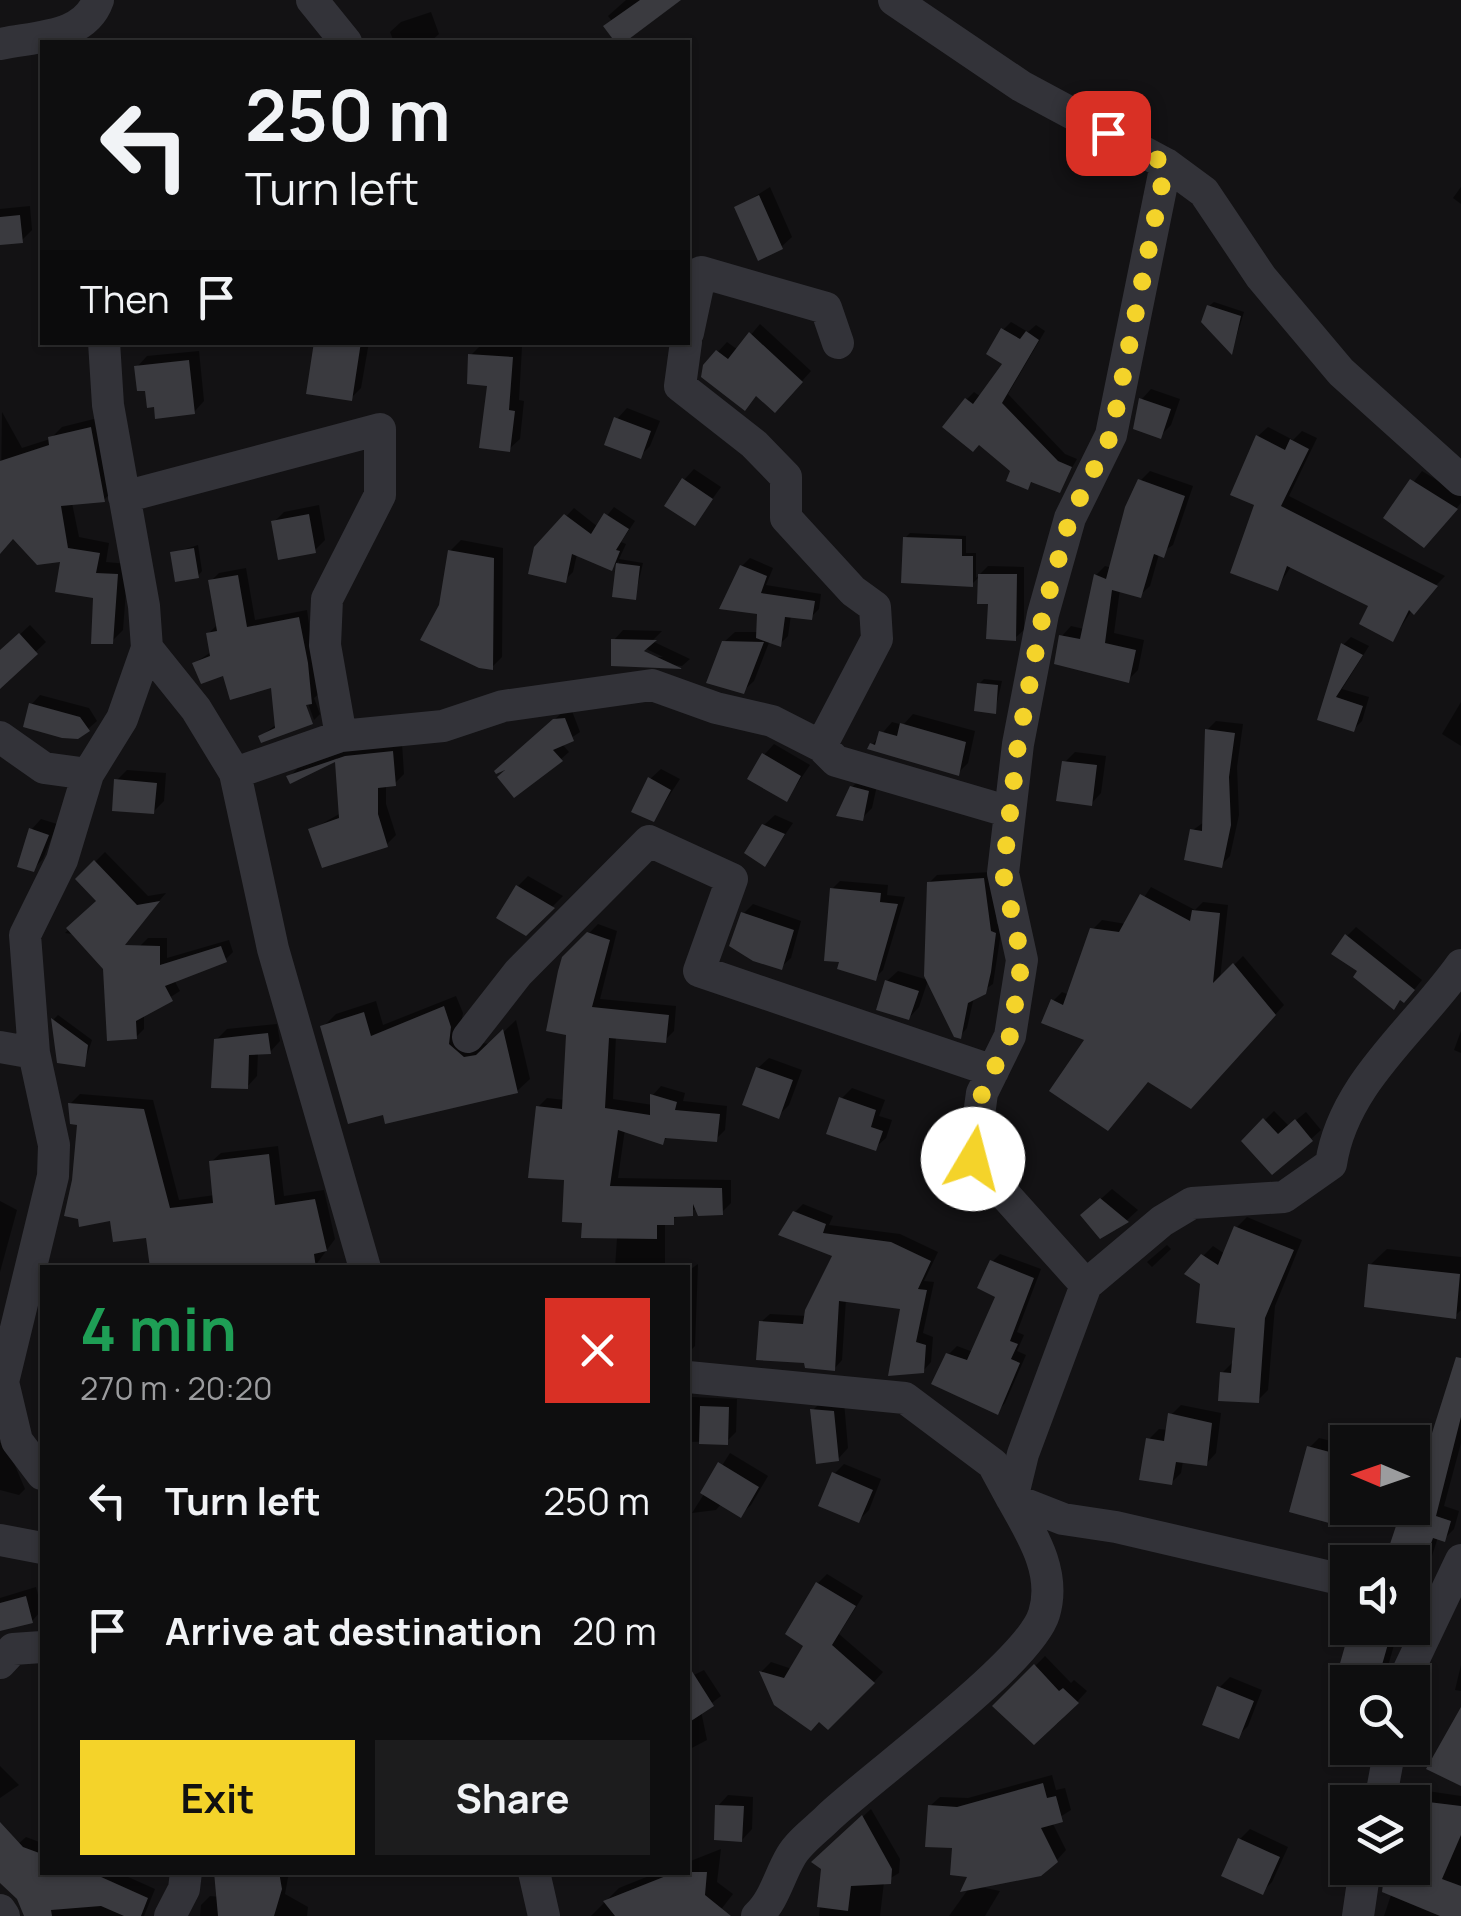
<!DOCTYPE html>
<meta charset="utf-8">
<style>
:root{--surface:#0e0e0f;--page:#1c1c1d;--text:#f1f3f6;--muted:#9b9c9e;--line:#2e2e2f;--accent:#f4d32a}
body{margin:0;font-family:Manrope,sans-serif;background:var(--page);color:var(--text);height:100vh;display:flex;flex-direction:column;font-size:38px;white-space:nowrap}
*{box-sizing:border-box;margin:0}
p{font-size:32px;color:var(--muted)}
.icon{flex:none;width:55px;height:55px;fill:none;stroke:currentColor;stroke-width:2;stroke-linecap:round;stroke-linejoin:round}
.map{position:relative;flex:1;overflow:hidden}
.panel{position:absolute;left:40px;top:1265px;width:650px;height:610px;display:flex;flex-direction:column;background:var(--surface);border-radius:0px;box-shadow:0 2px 8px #0004,0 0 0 2px var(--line)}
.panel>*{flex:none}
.guide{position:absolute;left:40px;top:40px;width:650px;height:305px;border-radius:0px;box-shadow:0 2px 8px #0004,0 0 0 2px var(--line);background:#0e0e0f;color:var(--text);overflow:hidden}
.needle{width:65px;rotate:272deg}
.fabs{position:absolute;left:1330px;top:1425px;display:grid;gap:20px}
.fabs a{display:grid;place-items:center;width:100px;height:100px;border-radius:0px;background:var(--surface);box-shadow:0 2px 8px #0004,0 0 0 2px var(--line);font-size:50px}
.pin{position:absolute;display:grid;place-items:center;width:85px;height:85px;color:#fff;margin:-42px;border-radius:20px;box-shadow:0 5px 15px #0006}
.me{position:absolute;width:110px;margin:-55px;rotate:8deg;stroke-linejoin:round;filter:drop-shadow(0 0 8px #0008)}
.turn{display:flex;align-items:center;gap:35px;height:210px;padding:0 40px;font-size:45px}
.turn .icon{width:130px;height:130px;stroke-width:2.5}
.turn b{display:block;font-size:70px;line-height:85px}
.then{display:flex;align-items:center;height:95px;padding:0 40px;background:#0003;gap:20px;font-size:38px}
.round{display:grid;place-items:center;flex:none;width:105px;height:105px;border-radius:0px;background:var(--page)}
.summary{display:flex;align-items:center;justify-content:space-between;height:170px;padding:0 40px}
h1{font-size:60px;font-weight:700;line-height:75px;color:#1e9e55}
.action{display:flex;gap:20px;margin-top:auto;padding:20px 40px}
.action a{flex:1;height:115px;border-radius:0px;background:var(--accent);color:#111;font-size:40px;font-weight:700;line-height:115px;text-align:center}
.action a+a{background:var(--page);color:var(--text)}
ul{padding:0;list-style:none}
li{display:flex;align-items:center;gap:30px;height:130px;padding:0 40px}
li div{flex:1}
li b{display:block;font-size:38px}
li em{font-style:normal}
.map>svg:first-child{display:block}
.shadow{fill:#0007;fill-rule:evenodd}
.building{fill:#3a3a3f}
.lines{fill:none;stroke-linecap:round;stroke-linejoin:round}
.minor{stroke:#333339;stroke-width:32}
.route{stroke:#f4d32a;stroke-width:18;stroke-dasharray:0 32.4}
</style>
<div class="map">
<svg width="1461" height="1916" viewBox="0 0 1461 1916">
<rect width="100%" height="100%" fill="#131214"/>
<path class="shadow" d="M626,0h51l-59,42 -12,-15 6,-6 -4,-5z
M431,12l8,22 -9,8h-36l-4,-10 11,-10z
M770,187l22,50 -11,10 -44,-39z
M1461,187v17l-8,-6z
M30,206l2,24 -10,10 -22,3v-34z
M1214,302l30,10 -12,39 -23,-45z
M1011,322l17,10 8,-7 9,6 -37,63 57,60 12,5 -18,31 -25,-10 -7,7 -60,-88 7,-7 7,5 25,-34 -3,-33z
M760,324l51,47 -26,29 -80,-34 22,-24 11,8z
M317,342h52l-8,46 -10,10z
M481,345l41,2 -3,53 5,1 -4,38 -11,10 -19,-66 -19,-28z
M199,351l5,50 -10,11 -38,-7 -19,-38 10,-11z
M1151,389l29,10 -9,26 -11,11 -19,-36z
M627,408l33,13 -10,25 -10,10 -23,-37z
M2,412l20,36 28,-9 12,-12 40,-10 12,72 -10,11 -32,3 7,34 30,6 -3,19 22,2 -5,66 -11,11 -17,-45 -32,-37 -49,-23 -14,16z
M1268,427l25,13 9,-9 15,7 -28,58 156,80 -33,34 -19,29 -22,-35 -79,-39 -15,23 -20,-84 1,-68z
M694,469l27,18 -26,36 -11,-43z
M1150,471l43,15 -20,59 -14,9 -9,32 -10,9 -20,-6 -6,44 30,7 -6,30 -10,10 -66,-44 9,-10 13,3 12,-54 9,-9 7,2 28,-87z
M1422,471l39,24v8l-28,32 -47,-17z
M319,505l6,35 -11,11 -40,-29 10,-10z
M614,507l21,14 -14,21 5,2 -7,15 24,4 -8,34 -20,-2 4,-34 -8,7 -34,-14 -4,18 -8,8 -29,-31 38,-41 24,19z
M910,533l56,3v17h10v25l12,-12 36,1v63l-9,8 -25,-36 -10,-26 -8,8 -67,-46z
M461,540l42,8 -1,109 -10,10 -51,-61 9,-55z
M198,545l4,26 -4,5 -25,-23z
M750,558l23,10 -7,17 55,9 -2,15 -8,8 -20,-2 -3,21 -8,8 -10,-4 -16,41 -11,10 -19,-49 11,-10h24l1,-21 -18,-45z
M246,568l9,52 52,-10 12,84 -5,4 6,16 -6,6 -10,-28 -4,2 12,28 -51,14 16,-12 -4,-39 -78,-22 16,-11 -3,-18 8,-8 -5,-45 8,-8z
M30,625l16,17 -46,44v-33z
M623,630l39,1 -10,10 38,18 -8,7 -32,-3 -36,-23zM634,643l29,14h-11z
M1351,637l18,9 -27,43 27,8 -7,24 -8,8 -34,-10 23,-74z
M984,679l18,2 -7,30 -16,-27z
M40,695l49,13 8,13 -9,8 -56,-25z
M1461,702v44l-19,-12z
M572,711l8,21 -18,12 7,8 -8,7 -56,4 58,-51z
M913,714l62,17 -7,32 -10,10 -86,-28 20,-23 11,3z
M1216,721l27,3 -6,43 2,48 -9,41 -9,9 -28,-35 11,-8 3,-92z
M402,743l2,31 -10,10h-8v20l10,31 -9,9 -76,-14 30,-17 -4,-55 -46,23 -2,-4 9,-9 59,-21z
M774,744l36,21 -23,34 -23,-44z
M1075,752l31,4 -5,37 -10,11 -26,-42z
M661,769l19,10 -26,40 -4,-40z
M127,770l39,3 -2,28 -11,11 -36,-32z
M863,777l15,4 -6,27 -10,10 -10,-31z
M775,815l18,8 -28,41 -1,-39z
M41,819l16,5 -14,35 -10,10 -2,-39z
M105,852l43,44 18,-3 -42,49 -59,-9 34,-33 -21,-21z
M991,872l6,52 5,2 -9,58 -19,13 -7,31 -7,8 -31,-153 8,-8z
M528,876l35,20 -37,37 -8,-47z
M840,881l48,4 -1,10 18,2 -22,73 -8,8 -43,-89z
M1151,887l44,23 8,-8 25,3 -8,74 23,-23 41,49 -84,92 -112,-58 -35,-38 9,-9 7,3 23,-65 10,-10 24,4z
M753,904l48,17 -10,37 -10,9 -37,-54z
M598,924l19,7 -17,68 76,7 -2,25 -9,9 -49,-4 -3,63 40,6v-10l8,-9 24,7 -2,8 44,5 -2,24 -9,9 -47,-3 -7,6 -37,-13 -7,49 113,2v23l-9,9 -24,-4 -33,14v41l17,5h-67l2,-30 -33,-17 -46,-114 9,-9 18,2 4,-67 -5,-74z
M1356,927l66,53 -9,11 -52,-20 -14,-35z
M148,938h19v20l62,-18 4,12 -8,8 -51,20 6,11 -36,23v15l-8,8 -26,1 29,-91z
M898,971l30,9 -9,27 -10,11 -22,-37z
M456,996l7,17 -3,17 9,12 22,2 25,-24 14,59 -13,12 -194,-64 13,-13 40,-13 7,24z
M58,1015l34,25 -8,24 -25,-3 -5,-42z
M277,1024l3,17 -10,11h-12l-1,24 -10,11 -31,-47 11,-11z
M1461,1031v22l-7,-3z
M769,1058l33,12 -13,35 -11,11 -20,-48z
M852,1088l33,12 -6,16 13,4 -6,18 -11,10 -34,-49z
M80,1094l73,6 26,100 36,-5 -4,-33 10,-9 57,-7 6,50 40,-6 11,49 -20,27 -167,-31 -36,-17 -37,-37 5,-58 -10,-19z
M1274,1111l15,15 17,-14 15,18 -10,9 -67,2z
M1112,1189l26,21 -22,20 -22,-25z
M0,1201l17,9 -17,62z
M803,1204l30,12 -4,9 71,9 38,18 -14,29 10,1 -11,51 10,4 -2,25 -8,9 -20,-65 -57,-7 -4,61 -8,9 -28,-8 -45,-39 9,-8 37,2 29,-61 -41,-43z
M1247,1217l55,23 -27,66 -7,84 -10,10 -36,-27 10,-10 6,-38 -35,-69 10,-10 12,8 12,-27z
M1167,1245l4,4 -19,18 -5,-5z
M1387,1249l74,8v53l-6,6 -85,-51z
M1000,1254l41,15 -24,63 7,3 -7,16 9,4 -21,48 -8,9 -48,-58 8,-8 16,6 26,-57 -7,-33z
M698,1264l-3,82 -7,7v-82z
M1461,1375v68l-17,63 15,5 -5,18 -10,10 -6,-2 -6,19 -10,10 -33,-11 15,-47h8v-66l7,-6 14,3z
M688,1383l5,4 -1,10 45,2 -1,33 -9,9 -39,1z
M823,1400l21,2 4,46 -10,11 -25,-49z
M1181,1405l40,8 -5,40 -10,11 -23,-3 -2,12 -10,10 -22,-44 10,-10 9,1 3,-15z
M1319,1438l29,7v42l-20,33 -19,-72z
M5,1442l20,47 -6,6 -19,-5v-47z
M730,1453l38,23 -17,29 -11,10 -19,-11 -5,6 -24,3z
M844,1464l37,15 -12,31 -10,10 -25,-46z
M827,1574l36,22 -24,38 44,38 -28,31 -3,-2 -33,18 -43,-16 -14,-32 9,-9 21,7 14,-24 12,-62z
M36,1587l6,23 -10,11 -32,8v-31z
M1352,1628h47l-11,38 -10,10 -36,-11z
M1045,1656l26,27 3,-3 13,11 -30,33 -61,-18z
M1461,1665v26l-6,-1z
M704,1670l17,26 -20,15 6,29 -19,10v-72z
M1230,1677l32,13 -14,36 -10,10 -18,-49z
M0,1766l19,19 -19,13z
M1052,1775l4,15 9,-2 6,22 -19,12 14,28 -9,10 -81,26 24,5 -15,25h-36l20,-28 2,-14 -41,-68 10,-9 28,1z
M1414,1789l47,7v120h-77l8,-24 -5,-24h25v-66h-10z
M728,1795l25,2 -1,32 -10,11 -24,-34z
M871,1809l29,50 -1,14 -15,9 -4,34h-61l5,-48 -9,-6z
M1250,1829l38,18 -16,35 -10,10 -22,-53z
M26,1837l16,6v29h75l38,17 -11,27h-120l-7,-71z
M721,1849l-4,33 16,12 -17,22h-125l28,-28 40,-16h29v-10z
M218,1872h71l-4,22 23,13 -1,9h-107l1,-11 9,-9 9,1z"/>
<path class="building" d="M640,0h41l-56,42h-10l-12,-16z
M759,195l24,54 -25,12 -24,-54z
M20,215l3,28 -23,2v-28z
M1207,305l34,11 -9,39 -31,-33z
M1001,328l19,11 6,-8 13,9 -37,63 56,58 14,6 -12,26 -29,-11 -3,8 -22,-9 4,-10 -31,-26 -6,7 -31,-25 23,-29 8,6 29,-40 -16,-10z
M749,332l54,50 -28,31 -19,-17 -11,15 -44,-34 2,-12 13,-15 12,9z
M314,342h47l-9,59 -46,-7z
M468,354l45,3 -4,53 6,1 -5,41 -31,-4 8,-62 -20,-2z
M189,360l6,54 -40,5 -1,-12 -7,1 -2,-17h-8l-3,-25z
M1139,398l32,11 -10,30 -28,-10z
M614,417l37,14 -10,28 -37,-14z
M91,427l14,75 -44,4 7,42 32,5 -4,20 22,1 -5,70h-22l2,-46 -38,-6 5,-30 -23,3 -24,-26 -13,15v-93l49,-16 -1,-8z
M1256,435l29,15 5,-11 19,10 -28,57 157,80 -24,29 -5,-5 -16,32 -34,-18 9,-18 -81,-40 -9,25 -48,-18 24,-68 -24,-10z
M682,478l31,21 -18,27 -31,-20z
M1138,479l47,17 -21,62 -10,-4 -13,44 -29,-8 -7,53 31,7 -7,33 -75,-19 5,-29 21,4 14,-65 12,5 19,-72z
M1410,479l48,30 -34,39 -41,-30z
M604,513l25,16 -13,21 4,1 -8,20 -40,-17 -6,29 -38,-9 6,-27 30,-33 27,20z
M309,514l7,39 -38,7 -7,-39z
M903,537l59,2v17h11v31l-72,-4z
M194,548l5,30 -24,4 -5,-30z
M448,550l46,8 -1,112 -14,-2 -59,-28 19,-35z
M616,563l24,3 -4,34 -24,-3z
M740,565l27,11 -6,17 54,8 -3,19 -27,-3 -4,30 -25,-9 1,-24 -38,-5z
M978,574h39l-1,67 -30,-2 2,-35h-11z
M238,575l9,52 52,-10 9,46 4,41 -6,1 7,19 -52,19 -3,-7 17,-8 -4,-40 -41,12 -7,-24 -22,8 -9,-21 18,-7 -4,-23 11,-2 -9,-51z
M19,633l19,21 -38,35v-39z
M611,639l46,1 -13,11 39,18 -72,-3z
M722,641l42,1 -20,52 -38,-11z
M1341,643l22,12 -27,42 27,9 -9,26 -37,-12z
M977,683l21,2 -2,29 -22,-3z
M29,703l51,14 10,14 -12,8 -16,-1 -39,-11z
M565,718l9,23 -21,9 10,11 -49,37 -17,-21 8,-7 -9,4 -2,-3 59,-52z
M900,723l66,19 -7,34 -92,-27 3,-6 5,2 4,-14 18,5z
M1205,729l30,4 -6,44 2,48 -9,43 -38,-8 6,-31 12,2z
M393,751l3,35 -18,2v26l10,33 -66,21 -14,-39 31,-11 -4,-56 -45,22 -4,-8 59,-20z
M762,753l39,23 -14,26 -40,-23z
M1062,761l35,4 -5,41 -36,-5z
M648,777l23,13 -17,32 -23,-10z
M114,779l43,4 -3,31 -42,-3z
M850,786l19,5 -6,30 -27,-5z
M762,824l23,10 -20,33 -21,-14z
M29,828l20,7 -15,37 -17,-5z
M94,860l43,45 23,-4 -35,44 35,1v19l61,-19 6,16 -62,24 8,15 -37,20 1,18 -30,2 -4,-72 -37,-41 30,-27 -21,-22z
M984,878l7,53 5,2 -5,39 -5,22 -18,9 -7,36 -7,-2 -30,-61 3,-94z
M516,885l39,23 -29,28 -30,-18z
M830,888l51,5 -1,9 18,2 -22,77 -39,-12 2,-7 -15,-1z
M1140,894l50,27 2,-11 28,3 -7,70 20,-20 43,52 -85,94 -43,-27 -40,49 -59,-40 35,-51 -43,-17 10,-24 12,6 27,-77 29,4z
M741,912l53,18 -12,40 -29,-9 -24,-15z
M587,932l23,8 -18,67 77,8 -3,28 -57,-5 -4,70 45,7v-21l27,8 -2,8 45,4 -3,28 -52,-4 -2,7 -45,-15 -8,56 112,2 1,27 -25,1 -5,-12v12l-19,1v8h-17v14l-76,-1 1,-15 -20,-1 2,-42 -36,-2 8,-72 26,3 4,-74 -20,-4 12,-60 4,-14z
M1345,934l70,56 -11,13 -4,-3 -6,10 -41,-33 4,-6 -26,-17z
M885,980l34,11 -10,29 -33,-10z
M444,1006l7,21 -2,17 15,13 12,-2 27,-26 15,64 -133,31 -2,-9 -35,9 -28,-98 44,-14 7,24z
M51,1018l37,27 -3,22 -28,-4z
M268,1033l3,21 -22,1 -1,34 -37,-1 3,-49z
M756,1067l37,13 -14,39 -37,-14z
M839,1097l37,13 -5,17 12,4 -7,20 -50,-17z
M68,1103l76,6 26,99 43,-5 -4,-42 60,-7 6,51 40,-6 12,52 -13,3 2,14h-166l-4,-30 -33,4 -3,-21 -31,6 -1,-8 -14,-3 8,-36 5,-55 -7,-1z
M1263,1118l15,16 17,-15 18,22 -41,34 -31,-34z
M1100,1198l29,24 -29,17 -20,-24z
M793,1211l33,13 -3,9 68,9 40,19 -13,28 9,1 -11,52 10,3 -2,28 -36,3 12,-67 -61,-8 -4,70 -30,-3 -1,-5 -48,-3 3,-39 44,3 2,-14 27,-54 -54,-21z
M1234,1226l60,24 -29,68 -6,85 -41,-2 2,-29 11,1 4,-45 -39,-5 4,-39 -16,-10 17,-20 17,11z
M990,1260l44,18 -24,63 8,3 -7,15 9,4 -22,52 -67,-31 15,-31 21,7 28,-63 -18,-9z
M1368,1264l92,10 -4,45 -92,-12z
M1456,1357l5,1v59l-25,99 15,5 -6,21 -12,-4 -11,31 -36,-13 16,-48h10v-62l15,3z
M700,1406l29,1 -1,38 -29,-1z
M810,1409l24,2 5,50 -23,3z
M1168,1413l44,10 -5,43 -31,-4 -4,23 -33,-5 7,-42 18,3z
M1307,1446l38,10 -16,67 -40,-11z
M718,1462l41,25 -18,31 -41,-25z
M832,1472l41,18 -14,33 -41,-17z
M816,1582l40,24 -24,39 43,38 -47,47 -9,-8 -8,9 -37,-26 -15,-34 25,7 19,-32 -18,-12z
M26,1596l7,27 -33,8v-28z
M1350,1628l25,5 -1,7 14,4 -10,35 -39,-12z
M1034,1664l25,27 4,-3 16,15 -45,42 -42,-39z
M688,1665l26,41 -26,17z
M1217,1686l37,15 -15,38 -37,-14z
M1461,1707v79l-35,-17z
M1043,1783l4,15 9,-2 7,26 -22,6 17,34 -17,14 -81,16 7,-15 -17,-2 2,-27 -27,-1 3,-42 29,2z
M1412,1800l49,6v29l-19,44 19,7v30h-21l-58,-24 3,-24 27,7z
M715,1805l29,1 -2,36 -28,-2z
M862,1815l30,54 -1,15 -40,2 -3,25 -31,-4 4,-38 -10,-7z
M0,1822l23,25 19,7v18h48l58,26 -7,18h-17l-23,-10 -50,4 1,6h-28l-7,-17 -17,-16z
M1238,1838l42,19 -17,38 -42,-19z
M214,1872h65l3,17 -8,27h-56z
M676,1872h31l-2,23 26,21h-116l-12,-15z"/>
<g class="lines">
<path class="minor" d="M312,0l34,42
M894,0l127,86 145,78 38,28 57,85 80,95 120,108
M0,44c39,-8 85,-7 98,-44
M688,333l13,-61 125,36 12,35
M104,342l4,63 36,201 3,42 49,61 39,64 38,176 92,319
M686,342l-6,44 74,58 32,33v41l67,73 22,16 2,32 -56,107
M124,497l256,-68v66l-53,104 -2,46 16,91
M0,737l44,31 44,6
M235,773l106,-37 102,-10 60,-20 149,-21 64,23 56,13 49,25 15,15 174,51
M468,1037l50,-64 131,-132 83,38 -33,92 294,100
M0,1047l34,6
M1086,1285l-113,-126 9,-66 28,-57 12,-76 -19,-87 15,-129 25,-130 27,-96 41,-83 55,-271
M688,1377l217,21 88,66 19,35 51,20 53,8 232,54
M42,1474l-25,-33 -14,-59 50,-206 1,-31 -20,-92 -9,-118 37,-75 26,-86 34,-55 25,-71
M0,1540l42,8
M0,1663l13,-14 29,-2
M1403,1682l58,-122
M1380,1802l10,-54
M534,1872l10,44
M0,1910l4,6
M170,1916l14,-27 2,-17
M757,1916c17,-15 22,-40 34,-60 8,-14 25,-26 37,-38 44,-42 201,-155 216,-204 13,-42 -13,-81 -32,-115l11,-45 63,-169 76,-64 30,-18 92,-6 47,-33c12,-81 84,-134 130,-199
M1358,1916l7,-48"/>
</g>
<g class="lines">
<path class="route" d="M973,1159l9,-66 28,-57 12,-76 -19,-87 15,-129 25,-130 27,-96 41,-83 55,-271 -58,-31"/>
</g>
</svg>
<div class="fabs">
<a><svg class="needle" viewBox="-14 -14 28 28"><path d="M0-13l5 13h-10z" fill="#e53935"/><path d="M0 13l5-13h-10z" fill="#9b9c9e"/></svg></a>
<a><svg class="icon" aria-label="sound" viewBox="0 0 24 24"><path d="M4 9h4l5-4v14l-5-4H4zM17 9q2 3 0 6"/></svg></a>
<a><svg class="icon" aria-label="search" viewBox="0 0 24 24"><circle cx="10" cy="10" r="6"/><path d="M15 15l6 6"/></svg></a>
<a><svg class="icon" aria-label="layers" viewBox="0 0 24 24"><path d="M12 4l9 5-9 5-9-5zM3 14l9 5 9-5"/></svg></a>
</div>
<div class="pin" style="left:1108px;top:133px;background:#d93025"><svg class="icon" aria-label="arrive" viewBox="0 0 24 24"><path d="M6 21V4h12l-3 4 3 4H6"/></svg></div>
<svg class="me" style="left:973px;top:1159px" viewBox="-20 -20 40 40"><circle r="19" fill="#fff"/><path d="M0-13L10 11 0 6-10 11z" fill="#f4d32a"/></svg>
<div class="guide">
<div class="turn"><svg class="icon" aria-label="left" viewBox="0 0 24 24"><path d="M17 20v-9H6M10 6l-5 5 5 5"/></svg><div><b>250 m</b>Turn left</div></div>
<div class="then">Then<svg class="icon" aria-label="arrive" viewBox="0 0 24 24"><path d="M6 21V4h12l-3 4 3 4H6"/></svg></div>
</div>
<section class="panel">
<div class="summary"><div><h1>4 min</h1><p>270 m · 20:20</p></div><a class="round" style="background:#d93025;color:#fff"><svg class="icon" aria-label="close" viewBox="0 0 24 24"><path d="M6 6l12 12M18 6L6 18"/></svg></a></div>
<ul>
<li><svg class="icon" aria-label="left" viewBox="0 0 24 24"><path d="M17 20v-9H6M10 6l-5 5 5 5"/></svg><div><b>Turn left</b></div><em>250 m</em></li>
<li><svg class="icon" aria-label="arrive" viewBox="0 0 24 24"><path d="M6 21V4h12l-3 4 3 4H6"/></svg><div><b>Arrive at destination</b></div><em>20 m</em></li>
</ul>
<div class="action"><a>Exit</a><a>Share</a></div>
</section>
</div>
